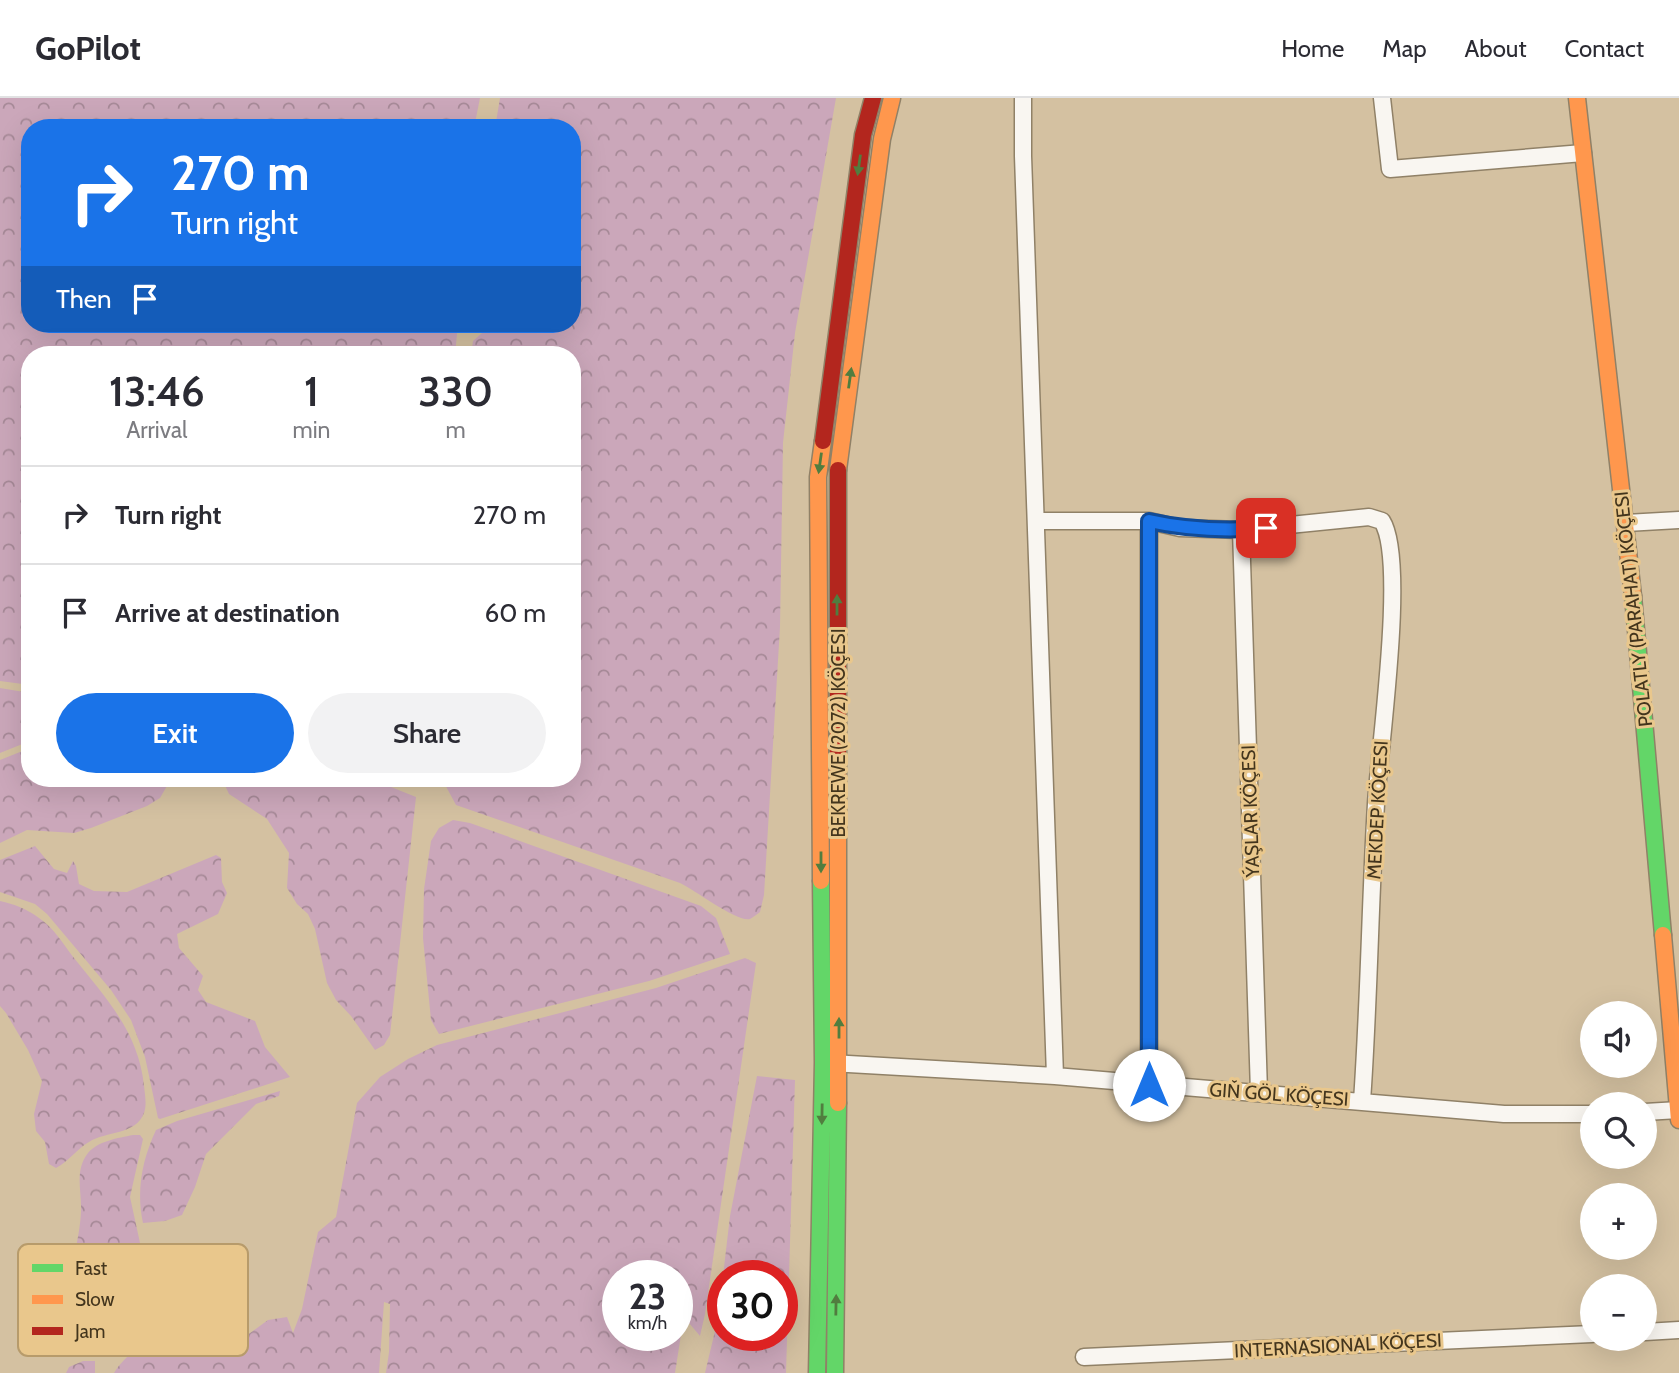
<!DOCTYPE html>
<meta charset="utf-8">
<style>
:root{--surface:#fff;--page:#f2f2f3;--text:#2b2b33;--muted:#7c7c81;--line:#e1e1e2;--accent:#1a73e8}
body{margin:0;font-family:Cabin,sans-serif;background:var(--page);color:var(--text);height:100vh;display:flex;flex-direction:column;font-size:26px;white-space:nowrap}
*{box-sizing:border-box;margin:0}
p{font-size:23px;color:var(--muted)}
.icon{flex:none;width:38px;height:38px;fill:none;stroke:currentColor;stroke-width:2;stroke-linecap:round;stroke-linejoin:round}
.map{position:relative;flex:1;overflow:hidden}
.drawer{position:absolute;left:21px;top:248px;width:560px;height:441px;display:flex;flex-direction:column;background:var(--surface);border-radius:28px;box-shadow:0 7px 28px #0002}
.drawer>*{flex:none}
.hud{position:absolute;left:21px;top:21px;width:560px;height:214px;border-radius:28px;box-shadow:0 7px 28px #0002;background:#1a73e8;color:#fff;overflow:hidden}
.fabs{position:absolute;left:1580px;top:903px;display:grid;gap:14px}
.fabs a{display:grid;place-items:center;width:77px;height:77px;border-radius:50%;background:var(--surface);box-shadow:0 7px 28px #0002;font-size:35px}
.speed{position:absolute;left:602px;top:1162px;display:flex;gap:14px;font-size:35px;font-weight:700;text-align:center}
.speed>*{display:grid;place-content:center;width:91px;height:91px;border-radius:50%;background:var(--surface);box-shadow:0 7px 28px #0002;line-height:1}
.speed small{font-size:18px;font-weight:400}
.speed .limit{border:10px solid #d22;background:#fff;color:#111}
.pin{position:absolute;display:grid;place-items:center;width:60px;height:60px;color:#fff;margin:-30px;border-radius:14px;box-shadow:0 4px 10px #0006}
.me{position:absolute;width:77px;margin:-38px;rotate:0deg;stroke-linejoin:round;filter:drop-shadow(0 0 5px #0008)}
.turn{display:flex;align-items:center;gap:24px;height:147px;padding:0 35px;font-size:32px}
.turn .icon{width:91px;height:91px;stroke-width:2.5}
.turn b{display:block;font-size:49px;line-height:60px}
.then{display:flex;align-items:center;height:66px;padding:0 35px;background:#0003;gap:14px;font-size:26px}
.eta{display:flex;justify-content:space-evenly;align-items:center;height:119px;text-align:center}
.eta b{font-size:42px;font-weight:600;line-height:49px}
.primary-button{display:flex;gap:14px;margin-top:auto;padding:14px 35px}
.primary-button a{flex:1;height:80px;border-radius:42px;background:var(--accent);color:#fff;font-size:28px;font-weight:600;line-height:80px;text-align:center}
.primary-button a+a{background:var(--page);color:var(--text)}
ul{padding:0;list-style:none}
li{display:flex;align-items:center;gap:21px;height:98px;padding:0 35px;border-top:2px solid var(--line)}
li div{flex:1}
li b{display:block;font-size:26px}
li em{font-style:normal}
header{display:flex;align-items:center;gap:42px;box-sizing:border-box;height:98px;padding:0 35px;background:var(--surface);border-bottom:2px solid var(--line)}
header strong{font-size:33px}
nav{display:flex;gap:38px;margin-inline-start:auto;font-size:24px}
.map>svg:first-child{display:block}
.forest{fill:url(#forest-crowns);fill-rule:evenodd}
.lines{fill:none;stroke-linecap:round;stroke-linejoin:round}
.street-casing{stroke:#908167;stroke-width:19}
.fast-casing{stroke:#908167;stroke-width:19}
.slow-casing{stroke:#908167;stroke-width:19}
.jam-casing{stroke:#908167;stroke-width:19}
.street{stroke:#f9f6f1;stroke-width:16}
.fast{stroke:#63d668;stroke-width:16}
.slow{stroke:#ff974d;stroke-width:16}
.jam{stroke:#b3261e;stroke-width:16}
.oneway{fill:#517d3f}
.route-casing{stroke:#114b97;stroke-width:18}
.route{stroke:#1a73e8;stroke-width:12}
.labels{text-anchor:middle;stroke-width:6;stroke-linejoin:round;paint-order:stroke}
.street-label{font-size:19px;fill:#43351d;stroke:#e9c78c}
.key{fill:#e9c78c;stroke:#b79b6b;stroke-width:2}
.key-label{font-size:19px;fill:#43351d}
</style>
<header>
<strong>GoPilot</strong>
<nav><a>Home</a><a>Map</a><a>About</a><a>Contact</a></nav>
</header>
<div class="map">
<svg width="1679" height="1275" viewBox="0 0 1679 1275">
<defs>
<pattern id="forest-crowns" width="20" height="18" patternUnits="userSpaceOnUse" patternTransform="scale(1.75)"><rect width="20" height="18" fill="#cba7ba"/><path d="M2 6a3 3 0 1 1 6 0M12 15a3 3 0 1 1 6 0" fill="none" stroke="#a68997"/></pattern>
</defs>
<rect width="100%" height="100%" fill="#d4c1a1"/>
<path class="forest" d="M0,0h480l-6,30h-444v196h428l-3,31h-425v330l-30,-4z
M500,0h336l-41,235 -12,110 -3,184 -16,268 -4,17c-3,2 -6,5 -10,7 -12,4 -55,-29 -70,-36l-224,-78 -14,-26h130v-424h-101l2,-14 10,-9 -2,-8h91v-196h-77z
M0,590l30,5v48l-30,12z
M30,650v31h141l-11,19 -13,8 -56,22 -17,5 -47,-3 -27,13v-83z
M222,681h149l45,18 -26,238 -6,10 -9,5 -24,-34 -15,-16 -9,-17 -12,-54 -7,-15 -11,-10 -10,-16 2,-35 -22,-34 -38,-25z
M453,722l17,3 231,83 15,12 14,36 -81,27 -210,53 -8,-14 -8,-82 1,-49 7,-48 8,-13z
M35,748l19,23 13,4 6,-12 3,5 3,18 15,7 33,1 89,-37 5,3 1,24 5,11 -9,21 -41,20 2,14 24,28 -5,14 8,12 49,19 10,26 25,30 -130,42 -2,-1 -13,-61 -14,-37 -20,-30 -64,-76 -12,-10 -35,-12v-32z
M0,803c14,3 27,8 39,17 15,10 24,26 35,40 32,40 65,75 70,128 1,9 3,19 0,27 -8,22 -38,18 -55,29 -12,7 -20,19 -33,26l-7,-4 -4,-22 -9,-11 -2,-17 8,-33 -14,-31 -22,-37 -6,-7z
M745,860l11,5 -51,351 -5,22 -11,-13 -6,-1 -8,51h-289l3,-21 1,-48 -6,-2 -5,71h-265c12,-20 32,-27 40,-51l-6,-5v-6l29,-29c3,7 7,14 9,21 6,23 1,38 29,44l-4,-20 2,-11 26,25 29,-21 19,-3 6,16 9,-24 16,-77 18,-15 21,-114 23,-26 28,-18 29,-14 219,-57zM618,1178h59v59h-59z
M757,978l38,4 -9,293h-81l15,-63 3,-28v53h59v-59h-59l7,-60z
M280,993l-1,5 -23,8 -50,50 -11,33 -13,28 -17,6 -22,2c-7,-32 -1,-63 13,-93l21,-9z
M133,1037h7l3,4 -13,58 12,55 1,29 -5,40c-25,18 -73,41 -78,-7 7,-35 19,-67 21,-102 1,-21 -7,-41 7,-59 10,-12 30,-15 45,-18z
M83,1263h12v12h-29l3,-6z"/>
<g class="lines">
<defs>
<path id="street" d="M1023,0v58l32,920
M1382,0l8,71 193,-16
M1036,423h113l31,7 61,2 128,-13 13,4c25,39 -3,228 -6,283 -6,99 -7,198 -14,297
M1149,423v564
M1626,425l53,-3
M1241,432l18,562
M831,965l224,13 449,38h88
M1645,1014l34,-2
M1645,1234l34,-2
M1084,1259l508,-23"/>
<path id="fast" d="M1633,498l30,339
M817,1275l6,-311 -2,-181
M835,1275l3,-270"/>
<path id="slow" d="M1577,0l56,498
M838,372l44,-331 10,-41
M838,687v318
M821,783l-3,-404 5,-36
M1663,837l16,185"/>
<path id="jam" d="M823,343l40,-306 10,-37
M838,687v-315"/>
</defs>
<use href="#street" class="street-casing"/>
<use href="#fast" class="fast-casing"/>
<use href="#slow" class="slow-casing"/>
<use href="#jam" class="jam-casing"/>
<use href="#street" class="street"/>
<use href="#fast" class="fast"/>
<use href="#slow" class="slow"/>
<use href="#jam" class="jam"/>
</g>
<defs><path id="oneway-solid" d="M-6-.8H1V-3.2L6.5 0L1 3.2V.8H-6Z" transform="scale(1.75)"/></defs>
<g class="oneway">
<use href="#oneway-solid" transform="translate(859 67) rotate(98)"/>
<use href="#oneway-solid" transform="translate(850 280) rotate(-82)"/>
<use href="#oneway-solid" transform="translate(820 365) rotate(98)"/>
<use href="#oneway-solid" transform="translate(837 507) rotate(-90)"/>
<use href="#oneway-solid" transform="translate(821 764) rotate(90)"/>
<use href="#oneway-solid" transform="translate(839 930) rotate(-90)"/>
<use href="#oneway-solid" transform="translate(822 1016) rotate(91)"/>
<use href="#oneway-solid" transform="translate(836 1207) rotate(-89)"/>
</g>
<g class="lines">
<defs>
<path id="route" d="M1149,987v-564c40,9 77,10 117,7"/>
</defs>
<use href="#route" class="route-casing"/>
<use href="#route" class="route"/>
</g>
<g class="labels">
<g class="street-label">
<text transform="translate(1633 511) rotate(-96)" y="7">POLATLY (PARAHAT) KÖÇESI</text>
<text transform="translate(838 635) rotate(-90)" y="7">BEKREWE (2072) KÖÇESI</text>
<text transform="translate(1377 712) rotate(-87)" y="7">MEKDEP KÖÇESI</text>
<text transform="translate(1250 713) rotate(-92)" y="7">ÝAŞLAR KÖÇESI</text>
<text transform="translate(1279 996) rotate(4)" y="7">GIŇ GÖL KÖÇESI</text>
<text transform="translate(1338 1247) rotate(-3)" y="7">INTERNASIONAL KÖÇESI</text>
</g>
</g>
<rect x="18" y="1146" width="230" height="112" rx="10" class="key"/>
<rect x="32" y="1166" width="31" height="8" fill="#63d668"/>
<rect x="32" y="1197" width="31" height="9" fill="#ff974d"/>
<rect x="32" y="1229" width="31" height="8" fill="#b3261e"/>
<g class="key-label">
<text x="75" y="1177">Fast</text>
<text x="75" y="1208">Slow</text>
<text x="75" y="1240">Jam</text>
</g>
</svg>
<div class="fabs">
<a><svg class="icon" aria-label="sound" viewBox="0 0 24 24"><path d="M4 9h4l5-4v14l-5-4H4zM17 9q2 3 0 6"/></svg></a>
<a><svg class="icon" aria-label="search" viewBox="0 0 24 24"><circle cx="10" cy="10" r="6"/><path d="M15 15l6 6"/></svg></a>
<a>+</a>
<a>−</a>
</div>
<div class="speed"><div>23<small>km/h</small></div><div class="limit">30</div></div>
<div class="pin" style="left:1266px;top:430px;background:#d93025"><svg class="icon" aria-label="arrive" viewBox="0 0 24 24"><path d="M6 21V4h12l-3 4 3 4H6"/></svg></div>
<svg class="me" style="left:1149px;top:987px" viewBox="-20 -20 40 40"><circle r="19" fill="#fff"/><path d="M0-13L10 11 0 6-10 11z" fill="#1a73e8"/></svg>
<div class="hud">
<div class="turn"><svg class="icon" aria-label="right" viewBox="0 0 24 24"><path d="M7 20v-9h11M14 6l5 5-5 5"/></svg><div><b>270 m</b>Turn right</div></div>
<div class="then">Then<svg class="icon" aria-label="arrive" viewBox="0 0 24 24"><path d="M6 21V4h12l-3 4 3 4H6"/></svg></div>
</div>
<section class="drawer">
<div class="eta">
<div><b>13:46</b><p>Arrival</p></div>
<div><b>1</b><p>min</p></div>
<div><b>330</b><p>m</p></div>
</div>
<ul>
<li><svg class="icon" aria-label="right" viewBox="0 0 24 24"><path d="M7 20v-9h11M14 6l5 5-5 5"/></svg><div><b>Turn right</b></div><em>270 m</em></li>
<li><svg class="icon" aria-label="arrive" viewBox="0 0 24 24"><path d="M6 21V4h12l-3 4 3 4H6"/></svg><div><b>Arrive at destination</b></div><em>60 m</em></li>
</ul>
<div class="primary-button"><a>Exit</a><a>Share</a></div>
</section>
</div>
